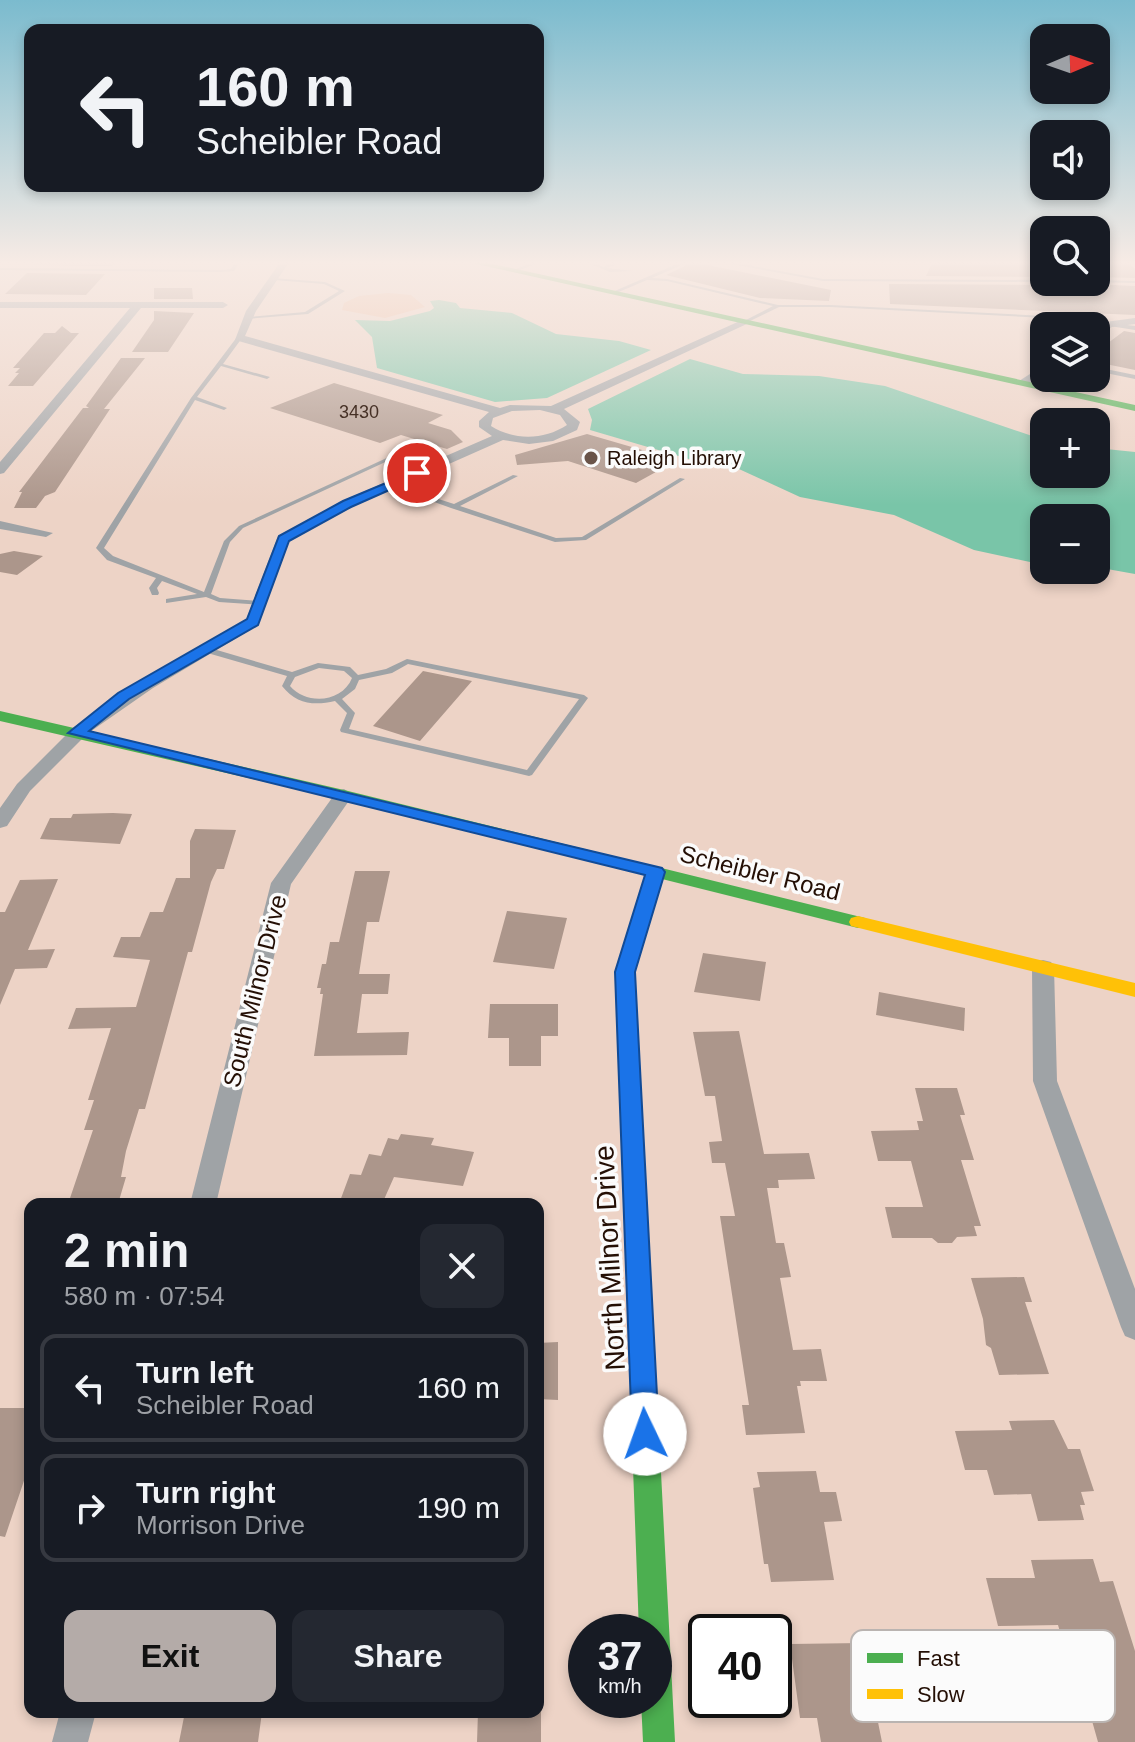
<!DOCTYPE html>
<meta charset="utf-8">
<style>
:root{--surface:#171b24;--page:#242831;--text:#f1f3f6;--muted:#9ea1a6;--line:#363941;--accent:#b4aba8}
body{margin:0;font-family:Helvetica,sans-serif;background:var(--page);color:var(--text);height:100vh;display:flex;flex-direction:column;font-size:30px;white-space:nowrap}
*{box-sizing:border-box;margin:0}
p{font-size:26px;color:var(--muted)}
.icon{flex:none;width:44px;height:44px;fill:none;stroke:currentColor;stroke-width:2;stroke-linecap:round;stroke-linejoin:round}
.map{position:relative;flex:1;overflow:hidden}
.side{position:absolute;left:24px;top:1198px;width:520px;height:520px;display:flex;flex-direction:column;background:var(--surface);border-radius:16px;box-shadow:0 4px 12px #0003}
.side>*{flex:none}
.top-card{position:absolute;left:24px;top:24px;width:520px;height:168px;border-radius:16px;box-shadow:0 4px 12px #0003;background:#171b24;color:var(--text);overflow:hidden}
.needle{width:52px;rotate:88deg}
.tools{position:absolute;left:1030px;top:24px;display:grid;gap:16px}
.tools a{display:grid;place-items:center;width:80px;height:80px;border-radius:16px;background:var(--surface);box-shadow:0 4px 12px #0003;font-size:40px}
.speed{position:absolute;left:568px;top:1614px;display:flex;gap:16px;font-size:40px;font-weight:700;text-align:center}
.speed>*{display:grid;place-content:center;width:104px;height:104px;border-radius:50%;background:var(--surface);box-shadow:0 4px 12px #0003;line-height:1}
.speed small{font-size:20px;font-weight:400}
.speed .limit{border:4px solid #111;border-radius:12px;background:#fff;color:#111}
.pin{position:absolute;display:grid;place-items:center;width:68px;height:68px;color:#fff;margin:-34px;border:4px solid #fff;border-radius:50%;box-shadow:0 2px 8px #0007}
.me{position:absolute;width:88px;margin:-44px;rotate:357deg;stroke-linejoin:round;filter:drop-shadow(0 0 6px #0008)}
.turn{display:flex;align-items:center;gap:28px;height:168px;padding:0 40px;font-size:36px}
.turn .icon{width:104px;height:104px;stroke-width:2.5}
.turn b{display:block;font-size:56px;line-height:68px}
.round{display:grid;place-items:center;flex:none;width:84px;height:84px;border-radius:16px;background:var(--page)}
.summary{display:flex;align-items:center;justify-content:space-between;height:136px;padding:0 40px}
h1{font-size:48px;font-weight:700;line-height:60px}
.action{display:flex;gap:16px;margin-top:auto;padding:16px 40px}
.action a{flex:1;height:92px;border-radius:16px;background:var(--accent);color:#111;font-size:32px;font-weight:700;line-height:92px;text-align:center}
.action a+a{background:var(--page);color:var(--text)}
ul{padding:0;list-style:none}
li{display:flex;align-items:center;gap:24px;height:108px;margin:0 16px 12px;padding:0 24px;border:4px solid var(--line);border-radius:16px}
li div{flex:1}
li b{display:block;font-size:30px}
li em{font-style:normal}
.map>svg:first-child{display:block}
.green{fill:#efbea3}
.water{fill:#79c5a8}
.building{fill:#ac968b}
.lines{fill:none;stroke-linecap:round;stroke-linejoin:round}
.lane{fill:#9fa3a6;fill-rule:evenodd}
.street{fill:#9fa3a6;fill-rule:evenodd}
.fast{fill:#4caf50;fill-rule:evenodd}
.slow{fill:#ffc107;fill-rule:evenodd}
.route{fill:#1a73e8;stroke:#114b97;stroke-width:2}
.poi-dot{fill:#6a5449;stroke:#fbfbfb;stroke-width:3}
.labels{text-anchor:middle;stroke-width:7;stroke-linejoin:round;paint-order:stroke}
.far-number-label{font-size:18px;fill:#463126}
.far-poi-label{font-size:20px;fill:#240f05;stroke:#fbfbfb;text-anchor:start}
.street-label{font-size:24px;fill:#240f05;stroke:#fbfbfb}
.near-street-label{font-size:28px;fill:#240f05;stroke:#fbfbfb}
.key{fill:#fbfbfb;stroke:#bab4b1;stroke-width:2}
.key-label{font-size:22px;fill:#240f05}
</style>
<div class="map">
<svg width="1135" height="1742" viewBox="0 0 1135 1742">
<rect width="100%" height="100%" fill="#edd3c6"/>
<path class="green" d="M388,293l23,2 14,12 -40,11 -43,-8 2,-7 15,-7z"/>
<path class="water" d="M439,300l17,3 4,5 52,5 44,21 63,7 32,9 -104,48 -52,4 -118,-34 -5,-31 -17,-17 35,1 40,-10 4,-3 -4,-7z
M690,359l53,15 76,2 66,10 159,54v34h52v-26l39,4v122l-39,-7v-49h-52v47l-70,-15 -80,-35 -94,-18 -72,-33 -29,-2 -109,-32 2,-10 -4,-11z"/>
<path class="building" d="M39,261h77l-4,5 -77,-1z
M933,261h111v16l-118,-1z
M1096,261h29l10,8v9l-39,-1z
M693,262l138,28 -2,11 -69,-3 -94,-23z
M27,273l78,1 -19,21 -81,-1z
M1047,282l88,4v29l-245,-11 -1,-20 155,1z
M154,288h38l1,11h-39z
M154,311l40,2 -26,39h-36l22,-32z
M62,326l9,7h8l-46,53h-25l11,-13h-4l5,-5h-7l31,-35h11z
M1124,331l11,2v37l-39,-8v-10z
M121,358h24l-41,51h6l-55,83 -10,4 -9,12h-22l8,-16h-3l64,-84h6l-3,-2z
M334,383l109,32 -15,8 23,7 12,12 -16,7 -46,-14 -21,8 -110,-35z
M587,434l62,18 -5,2 30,8 -38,21 -68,-22 -51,4 -2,-10z
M14,551l29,5 -26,19 -17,-3v-18z
M423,671l49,10 -52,60 -47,-15z
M73,814l40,-1 19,1 -12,30 -80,-5 10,-21h21z
M195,829l41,1 -12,39h-7l-6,13 -19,70h-4l-43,157h-6l-13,42 -5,26h5l-8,27h-50l25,-74h-9l10,-30h-6l23,-72 -43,1 8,-21 60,-1 14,-47 -37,-3 8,-20h19l10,-25h13l13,-34h14v-37z
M355,871h35l-11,51h-12l-8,52h31l-2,20h-26l-5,39 52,-1 -2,23 -93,1 9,-62h-3l1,-6h-4l5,-24h4l4,-22h9z
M58,879l-30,71 27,-1 -8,19 -32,1 -15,36v-93h5l15,-32z
M507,911l60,7 -13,51 -61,-7z
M703,953l63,9 -6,39 -66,-9z
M879,992l86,16 -1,23 -88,-16z
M490,1004h68v32h-17v30h-32v-28h-21z
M739,1031l25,123 45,-1 6,26 -37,1 1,8h-12l9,55h8l7,34 -11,1 13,72 28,-1 6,32h-27l1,5h-4l8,47 -59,2 -4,-30h7l-29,-189h15l-10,-53h-13l-3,-21 13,-1 -7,-45h-10l-12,-64z
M915,1088h42l8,27h-5l14,45h-13l20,66h-7l3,10 -20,1 -5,6h-14l-6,-5h-40l-7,-31h38l-12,-46h-33l-7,-30 48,-1 -2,-9h6z
M401,1134l33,4 -3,7 43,7 -11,34 -69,-9 -12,27 -42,-3 10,-27 11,1 8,-21 12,2 7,-18 10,2z
M1024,1277l8,25h-7l24,72 -50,1 -8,-27 -5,-3 -3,-26 -12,-41z
M558,1342v58l-20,-1v-56z
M0,1408h30v55l-25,74 -5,-1z
M1054,1420l14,29h12l14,42 -13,1 4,13h-5l4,15 -46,1 -7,-27 -37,1 -7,-25h-22l-10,-39 57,-1 -3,-9z
M816,1471l4,21h16l6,29 -18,1 10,58 -63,2 -3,-18h-4l-11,-76 7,-1 -3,-15z
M1093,1559l7,23 13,-1 22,70v91h-37l-15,-53h-19l-5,-19 12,-1 -13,-44 -60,1 -12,-48h49l-4,-18z
M862,1643l20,99h-61l-4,-24h-17l-10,-74z
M185,1712h77l-4,30h-79z
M478,1712h63v30h-64z"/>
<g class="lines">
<path class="lane" d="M236,261h4l-6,10 -13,1 -221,-2v-2l221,2 10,-1z
M536,261h7l-28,11 -4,-1z
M583,261h7l13,6 14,-6h7l-17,7 26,3 -23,1z
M684,261h7l-39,17 15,1 111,26h52l235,12 70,9v4l-70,-11 -235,-12h-51l-33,16 -2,-2 29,-15 -106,-25 -20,-1 -33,14 -4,-1z
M715,261h11l97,18 221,1v2h2h-2l-221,-1z
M272,278l53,4 20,9 -37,23 -62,5 2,-2 57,-5 34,-21 -15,-7 -50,-4z
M1096,280l39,1v2l-41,-1h2z
M237,337l5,1 -19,26 47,13 -3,2 -46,-13 -24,31 30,11 -3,2 -29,-10 -91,148 9,8 91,36 20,-51 15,-15 178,-82 5,1 -179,83 -13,14 -19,52 9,4 40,3 4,2 -1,2 -44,-3 -13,-5 -40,6v-4l31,-5 -35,-13 -5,7 2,5 -1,2h-6l-3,-7 7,-10 -49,-18 -11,-12 95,-150z
M1096,367l39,8v4l-39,-8z
M513,475l5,1 -58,30 96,32 26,-1 98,-59 5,1 -99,61 -31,2 -104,-34 -64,-23 5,-1 62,20z
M204,648h6l82,24 26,-9 32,4 8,8 28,-6 21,-10 177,36 4,3 -56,77 -3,1 -188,-44 -1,-2 7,-17 -12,-12c-21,5 -39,3 -53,-15l5,-10 -83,-24zM408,664l171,35 -52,71 -178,-41 6,-16 -13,-14 13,-10 4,-9 33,-7zM319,668l25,3 8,7c-10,25 -46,27 -62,8l5,-9z"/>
<path class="street" d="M281,261h9l-34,50 -11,25 255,72 10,-3 41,1 191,-86 9,2 -187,87 16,13 -3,8 -24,11 -24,3 -26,-4 -151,67 -63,34 -31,84 -105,63 -66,46 -57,57 -23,35 -7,2v-20l17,-24 57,-57 67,-46 105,-61 32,-84 64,-35 150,-65 -13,-9v-6l10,-9 -254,-72 11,-29zM540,410l20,5 7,10c-23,15 -52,16 -76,1l2,-8 19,-7z
M0,302h223l5,3 -5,3h-82l-137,165 -4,1v-12l130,-154h-130z
M1135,318v6l-23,3 -16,9v-8l9,-6z
M1044,365v8l-17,12h-8v-4z
M0,521l53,12 -7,4 -46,-8z
M344,789l9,6 -62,89 -75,320h-26l81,-321 66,-92z
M1043,960l8,2 3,5 3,114 78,208v51l-10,-4 -4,-9 -88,-246 -1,-114 3,-5z
M60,1712h36l-8,30h-36z"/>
<path class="fast" d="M463,261h16l656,144v6z
M0,711l344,79 521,128 2,4 -2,4 -7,2 -196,-49 -27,93 40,770h-32l-2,-42h13v-68h-15l-24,-660 30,-97 -301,-75 -344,-79z"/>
<path class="slow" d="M858,916l277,67v14l-284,-71 -2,-4 2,-4z"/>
</g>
<linearGradient id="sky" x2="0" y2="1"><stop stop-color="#7bbbce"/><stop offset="0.52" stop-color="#f7ebe5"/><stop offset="1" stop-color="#f7ebe5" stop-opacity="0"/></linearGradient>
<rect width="1135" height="505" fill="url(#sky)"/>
<path class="route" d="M417,470l4,6 -70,31 -62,34 -31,84 -129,74 -40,32 573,137 3,4 -30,100 24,462 -4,10 -10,3 -9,-3 -4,-10 -17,-462 30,-97 -577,-142 50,-40 129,-74 32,-83 64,-35z"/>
<circle class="poi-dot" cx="591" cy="458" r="8"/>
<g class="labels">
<g class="far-number-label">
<text x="359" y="418">3430</text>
</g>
<g class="far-poi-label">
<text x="607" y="465">Raleigh Library</text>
</g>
<g class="street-label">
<text transform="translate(760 873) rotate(14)" y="8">Scheibler Road</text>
<text transform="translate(255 991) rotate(-76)" y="8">South Milnor Drive</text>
</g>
<g class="near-street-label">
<text transform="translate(609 1258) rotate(-93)" y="10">North Milnor Drive</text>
</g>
</g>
<rect x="851" y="1630" width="264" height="92" rx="12" class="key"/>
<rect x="867" y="1653" width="36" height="10" fill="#4caf50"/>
<rect x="867" y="1689" width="36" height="10" fill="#ffc107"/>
<g class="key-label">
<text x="917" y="1666">Fast</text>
<text x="917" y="1702">Slow</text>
</g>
</svg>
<div class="tools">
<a><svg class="needle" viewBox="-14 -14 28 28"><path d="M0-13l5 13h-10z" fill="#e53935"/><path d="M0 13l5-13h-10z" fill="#9ea1a6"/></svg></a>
<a><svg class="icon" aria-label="sound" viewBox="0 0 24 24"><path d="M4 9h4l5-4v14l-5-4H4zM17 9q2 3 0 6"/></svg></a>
<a><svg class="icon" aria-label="search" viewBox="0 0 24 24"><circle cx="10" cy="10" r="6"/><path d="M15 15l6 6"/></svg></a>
<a><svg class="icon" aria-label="layers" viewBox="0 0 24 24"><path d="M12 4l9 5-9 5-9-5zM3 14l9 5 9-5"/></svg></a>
<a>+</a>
<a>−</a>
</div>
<div class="speed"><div>37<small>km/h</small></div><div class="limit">40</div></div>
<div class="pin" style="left:417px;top:473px;background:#d93025"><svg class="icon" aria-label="arrive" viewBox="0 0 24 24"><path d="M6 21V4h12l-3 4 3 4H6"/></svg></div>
<svg class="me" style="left:645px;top:1434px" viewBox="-20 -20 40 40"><circle r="19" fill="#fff"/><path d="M0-13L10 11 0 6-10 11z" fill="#1a73e8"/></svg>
<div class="top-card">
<div class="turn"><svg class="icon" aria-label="left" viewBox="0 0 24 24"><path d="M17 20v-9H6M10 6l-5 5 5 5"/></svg><div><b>160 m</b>Scheibler Road</div></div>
</div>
<section class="side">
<div class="summary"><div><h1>2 min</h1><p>580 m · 07:54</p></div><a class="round"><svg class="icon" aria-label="close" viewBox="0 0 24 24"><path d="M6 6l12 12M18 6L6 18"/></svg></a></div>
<ul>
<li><svg class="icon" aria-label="left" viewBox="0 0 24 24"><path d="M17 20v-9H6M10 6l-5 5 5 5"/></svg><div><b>Turn left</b><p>Scheibler Road</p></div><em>160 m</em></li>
<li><svg class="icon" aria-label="right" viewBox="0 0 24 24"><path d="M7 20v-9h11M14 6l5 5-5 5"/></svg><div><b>Turn right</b><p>Morrison Drive</p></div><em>190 m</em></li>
</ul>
<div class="action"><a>Exit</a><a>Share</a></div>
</section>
</div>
